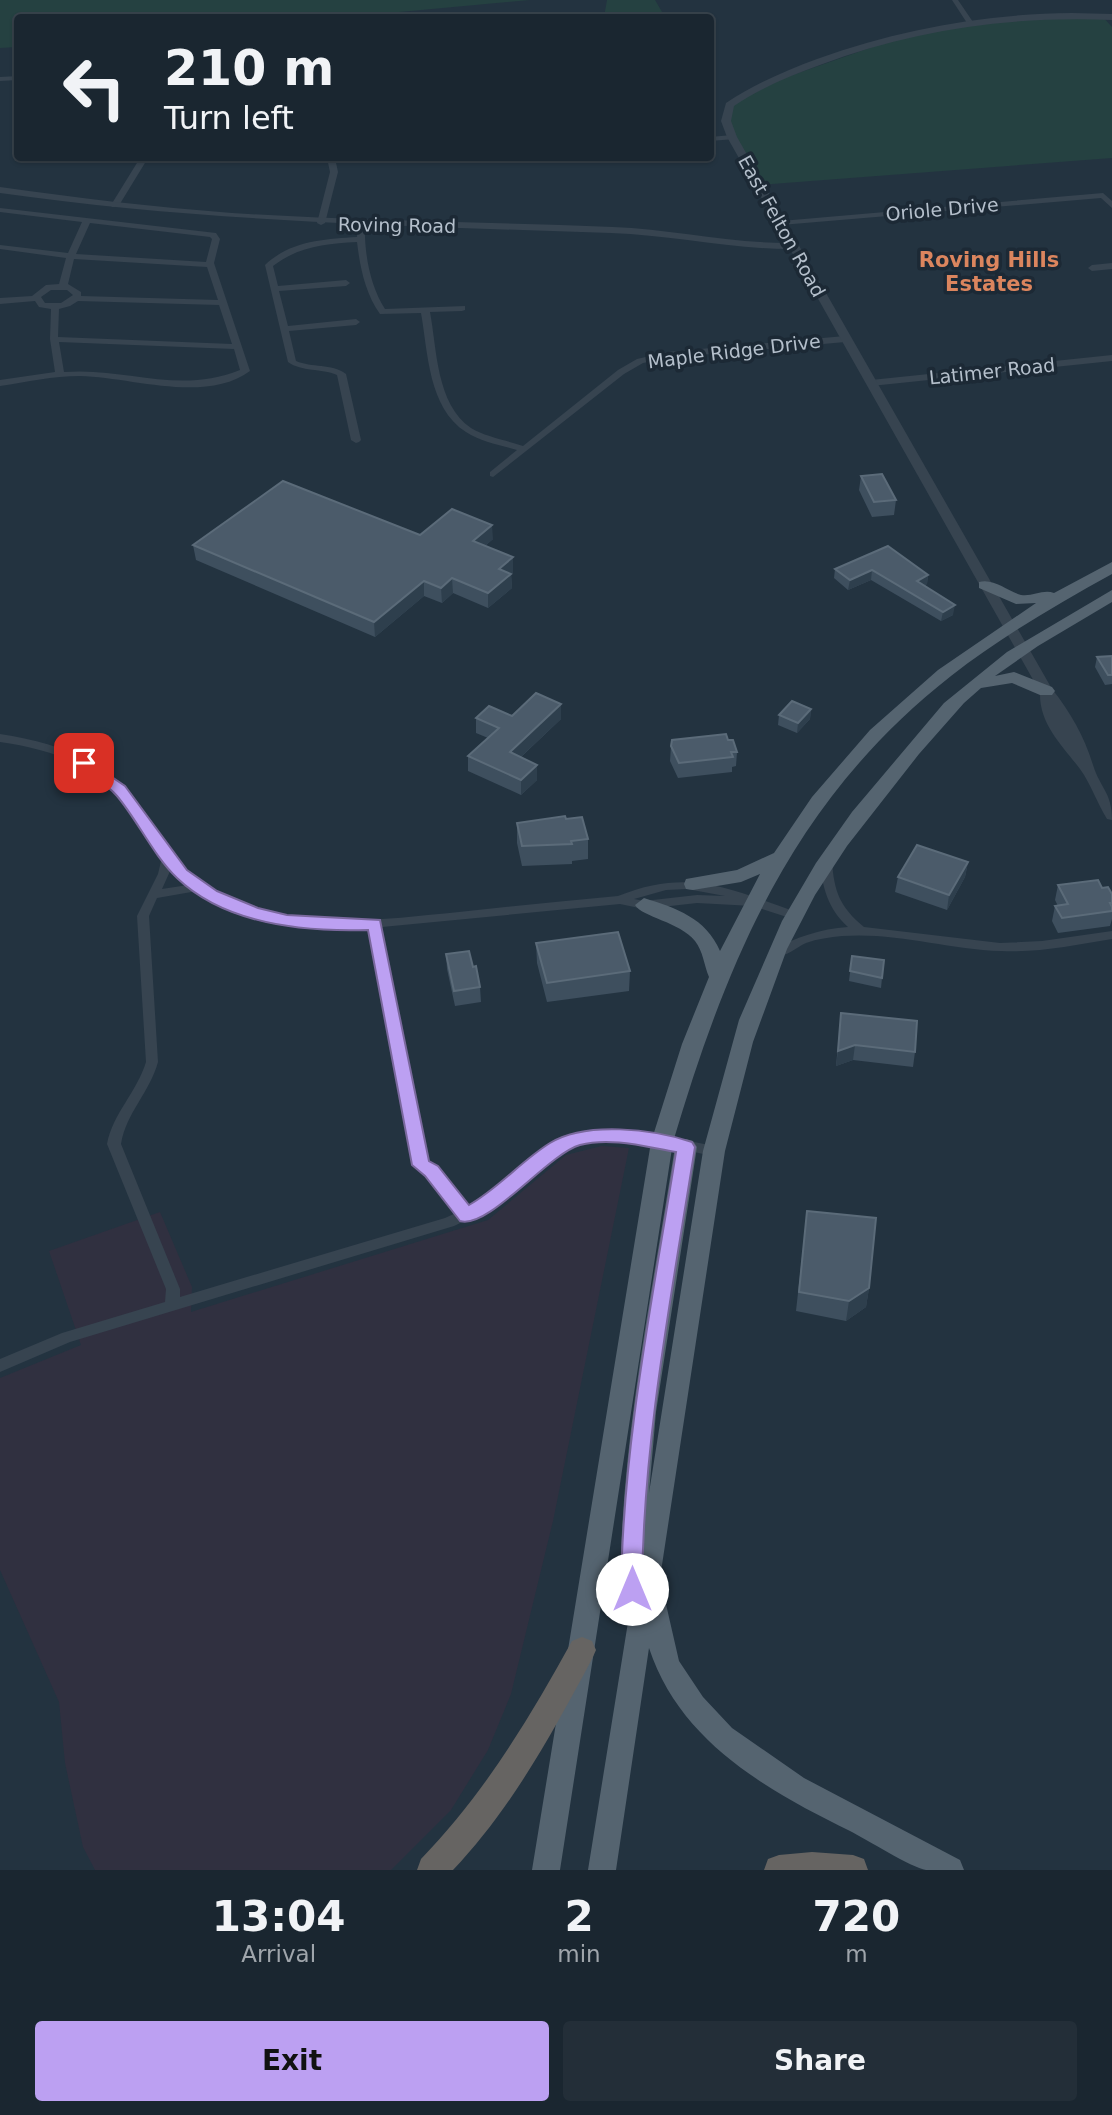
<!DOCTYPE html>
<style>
:root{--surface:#1a2630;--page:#232e38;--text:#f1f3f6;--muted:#9fa5ab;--line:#38434c;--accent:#bca0f2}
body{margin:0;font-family:"DejaVu Sans",sans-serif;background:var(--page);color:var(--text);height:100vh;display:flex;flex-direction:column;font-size:26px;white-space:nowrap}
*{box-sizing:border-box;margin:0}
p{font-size:23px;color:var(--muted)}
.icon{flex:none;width:38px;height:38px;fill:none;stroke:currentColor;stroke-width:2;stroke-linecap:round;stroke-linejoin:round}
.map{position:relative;height:1870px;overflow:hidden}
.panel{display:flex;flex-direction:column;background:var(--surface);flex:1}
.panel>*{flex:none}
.hud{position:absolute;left:14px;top:14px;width:700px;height:147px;border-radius:7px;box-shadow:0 2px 5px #0004,0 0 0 2px var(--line);background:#1a2630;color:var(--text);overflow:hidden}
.pin{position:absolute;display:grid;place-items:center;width:60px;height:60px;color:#fff;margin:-30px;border-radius:14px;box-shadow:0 4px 10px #0006}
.me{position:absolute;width:77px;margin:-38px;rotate:0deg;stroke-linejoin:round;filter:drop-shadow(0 0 5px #0008)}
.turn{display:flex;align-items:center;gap:24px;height:147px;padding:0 35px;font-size:32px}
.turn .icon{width:91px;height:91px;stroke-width:2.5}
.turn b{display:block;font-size:49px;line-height:60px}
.eta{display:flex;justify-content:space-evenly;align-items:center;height:119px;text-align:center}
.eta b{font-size:42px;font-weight:700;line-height:49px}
.button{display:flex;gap:14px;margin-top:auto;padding:14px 35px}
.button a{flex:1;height:80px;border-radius:7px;background:var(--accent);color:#111;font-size:28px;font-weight:700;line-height:80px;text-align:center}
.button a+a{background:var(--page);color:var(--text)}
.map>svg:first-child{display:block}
.medical{fill:#303040}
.green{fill:#254141}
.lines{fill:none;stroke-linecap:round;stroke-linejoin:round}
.minor{fill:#374450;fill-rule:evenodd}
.tertiary{fill:#374450;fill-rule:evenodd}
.primary{fill:#556470;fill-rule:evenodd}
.trunk{fill:#666462;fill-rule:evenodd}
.wall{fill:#3e4f5e}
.shaded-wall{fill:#2e3f4d}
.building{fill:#4b5b6a;stroke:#5b6b79;stroke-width:2}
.route{fill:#bca0f2;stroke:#7a689d;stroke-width:2}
.labels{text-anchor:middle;stroke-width:7;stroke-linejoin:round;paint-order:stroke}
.far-street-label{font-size:19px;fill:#b4bfcb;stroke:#1c2935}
.far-neighbourhood-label{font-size:21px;font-weight:bold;fill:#db855e;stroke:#1c2935}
</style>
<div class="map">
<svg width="1112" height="1870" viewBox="0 0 1112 1870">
<rect width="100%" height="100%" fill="#233340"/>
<path class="medical" d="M602,1146l27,2 -76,373 -42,173 -23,56 -37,60 -60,60h-296l-12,-23 -18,-84 -6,-61 -59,-132v-192l81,-33 -32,-94 111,-39 32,75 -1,25 297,-92 78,-65z"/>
<path class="green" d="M0,0h530l-195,18h-317l-1,29 -17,1z
M607,0h48l10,17h-61z
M1102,16l10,11v131l-352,27 -28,-48 -4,-28 36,-24 154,-54 51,-9z"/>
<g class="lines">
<path class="minor" d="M952,0h6l15,22 -2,1h-4z
M18,76v4l-18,1v-4z
M732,135l4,2 -1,2 -25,2v-4z
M140,158h8l-30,49h-6l-1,-2z
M327,158h8l3,14 -13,51 -4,2 -4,-2 13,-51z
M1103,193l9,8v7l-11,-10 -320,27 -4,-2 4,-2z
M0,208l216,25 4,6 -6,24 36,108c-45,33 -119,6 -170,5 -27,0 -53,6 -80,10v-6l55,-8 -5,-33 1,-30 -12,-2 -4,-6 -35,3v-6l32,-2 14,-11 13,-1 7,-26 -66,-9v-4l68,8 14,-31 -82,-10zM90,223l120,14 2,2 -6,23 -130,-8zM74,259l133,8 11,33 -137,-4v-4l-13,-8zM51,290h16l6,5 -12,8h-16l-4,-6zM78,301l141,4 13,39 -174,-7 1,-28 11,-3zM59,342l175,7 6,21c-62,25 -113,-3 -176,2z
M358,223l7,2c-1,27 5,61 20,84l80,-3v4l-3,1 -32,1c7,37 6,92 41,116 15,9 35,12 52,18l95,-76 19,-11 30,-7 178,-16 4,3 -4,3 -178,16 -24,5 -19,11 -131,103 -3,-1v-4l27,-22c-17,-5 -36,-8 -51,-18 -38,-24 -38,-80 -45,-119l-41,1c-15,-21 -20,-47 -23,-72 -31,2 -58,4 -84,24l5,20 68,-6 4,3 -4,3 -67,5 9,35 68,-7 4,3 -4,3 -67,6 7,30c16,7 35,2 50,13l15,66 -2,2 -3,1 -5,-3 -14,-65c-16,-7 -35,-3 -49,-13l-23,-97c25,-24 59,-26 92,-28z
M1112,263v6l-20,2 -4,-3 4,-3z
M1112,355v6l-241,25 -5,-3 5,-3z
M0,734c53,8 105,25 138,71 19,27 35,58 63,78 75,53 173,37 258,29 53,-6 106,-11 159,-16 72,-29 111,-7 179,16l2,3 -6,4 -40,-13 -56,-3 -53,6 -24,-5 -238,23 45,235 9,5 31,40c30,-18 53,-44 83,-62 51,-29 111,-9 164,1l5,1 2,4 -2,4 -5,1c-48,-9 -108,-30 -154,-4 -18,11 -34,27 -51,40 -18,14 -35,25 -55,34l-384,116 -70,30v-13l62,-26 103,-31 1,-13 -59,-145c6,-31 30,-52 39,-82l-9,-146 21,-42 4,-17c-16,-20 -27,-43 -44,-63 -30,-33 -75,-46 -118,-52zM171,869l17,16 -26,4zM687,889l38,7 -28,-1 -53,6 -10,-2 32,-9zM197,891c57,33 108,41 173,37l44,237 2,4 10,6 30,38 -11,5 -265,79v-8l-59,-145c5,-31 29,-52 37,-82l-9,-146 8,-18z
M826,857l6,4c2,31 8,46 32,66l136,16 42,-2 70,-10v8c-37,6 -74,14 -111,12 -54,-2 -105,-19 -159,-15 -12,1 -25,3 -36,7 -11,5 -22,16 -34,13l-2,-3 2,-3c25,-13 48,-21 76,-23 -20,-18 -26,-40 -28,-66z"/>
<path class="tertiary" d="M1072,13l40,1v6c-101,-4 -197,9 -292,45 -30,11 -60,23 -86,41l-3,15 6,16 315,552c19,24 32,47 41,76 7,23 19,27 19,55l-5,-1c-10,-16 -16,-35 -27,-50 -17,-23 -41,-44 -40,-77l-250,-443c-60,0 -119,-14 -179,-16 -205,-7 -407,-11 -611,-40v-6c77,11 154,20 232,26 127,8 254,9 381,14 58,2 115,16 174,16l-60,-106 -6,-16 5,-18c28,-19 59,-32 91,-44 83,-30 167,-45 255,-46z"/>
<path class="primary" d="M1112,562v12c-56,31 -111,63 -161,102 -157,123 -223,281 -278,466l-113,728h-28l119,-728 31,-98 27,-67c-5,-12 -6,-26 -14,-36 -15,-19 -53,-24 -60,-36l9,-7c32,10 62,20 76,53l40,-77 -19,8 -48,8 -7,-1 -2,-5 2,-5 51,-9 37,-17 38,-56 58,-67 68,-60 98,-67 -20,1 -37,-16v-6c15,-4 28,9 42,13 11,2 22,-6 33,-2z
M1112,590v12l-74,44 -43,30 19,-4 38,15 3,4 -3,4h-12l-28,-12 -31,5 -17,15 -45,51 -72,92 -32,49 -28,54 -34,93 -28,109 -65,427 19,83 24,36 29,31 72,50 156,82 4,10c-12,0 -26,0 -38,0 -14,-2 -60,-31 -76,-39 -83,-41 -170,-89 -201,-183l-33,222h-28l41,-254 -5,-2 -4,-8c-1,-155 31,-307 55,-459l4,-6 7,-2 7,2 4,6 -41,265 -7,81 54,-342 36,-131 43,-99 34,-58 36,-51 92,-109 63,-51z"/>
<path class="trunk" d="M582,1637l10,4 4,9 -4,9c-40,75 -81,150 -139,211h-36l4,-11c63,-65 108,-140 151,-218z
M812,1852l41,3 11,4 4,11h-104l4,-11 11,-4z"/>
</g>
<path class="wall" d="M861,476l35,24 -2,15 -22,2 -13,-27z
M420,535l73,4 -8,7 28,11v15l-2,2 1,14 -24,20 -35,-15 -11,10 -18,-7 -49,41 -179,-77 -3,-15z
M888,546l40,29 -1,9 -2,1 28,30 -12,6 -70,-41 -23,10 -14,-12 1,-9z
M1112,656v28l-7,1 -10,-18 2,-10z
M811,709l-1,10 -13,14 -19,-8 1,-10z
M512,716l49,3 -40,38 16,23 -16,15 -53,-24v-15l20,-18 -12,-5v-15z
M728,740l9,12 -1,14 -4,1v5l-54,6 -8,-17 1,-15z
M566,819l22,20v20l-16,2v3l-50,2 -5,-23v-20z
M968,862l-3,15 -18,33 -52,-18 3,-15z
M1058,885l44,3 10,6v25l-2,7 -52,7 -6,-12 3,-15h3l-3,-6z
M536,943l94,28 -1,20 -82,11 -10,-39z
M446,954l27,13 7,20 1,15 -26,4 -8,-37z
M852,956l30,22 -1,10 -32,-7z
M841,1013l74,39 -2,15 -60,-7 -17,6z
M807,1211l62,77 -3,19 -20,14 -50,-10z"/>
<path class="shaded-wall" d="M492,525l1,14 -20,17v-15z
M513,557v15l-14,11v-14z
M872,570l-1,10 -23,10 2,-10z
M511,574l1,14 -24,20v-15z
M928,575l-1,9 -11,6 1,-9z
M452,578l1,15 -11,10 -1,-15z
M424,581v15l-49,41 -1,-15z
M955,605l-2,10 -12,6 2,-9z
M561,704v15l-51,48v-15z
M811,709l-1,10 -13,14 1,-10z
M537,765v15l-16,15v-15z
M968,862l-3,15 -18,33 2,-15z
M855,1045l-2,15 -17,6 2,-15z
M869,1288l-3,19 -20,14 3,-20z"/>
<path class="building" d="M882,474l14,26 -22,2 -13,-26z
M283,481l137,54 32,-26 40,16 -19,16 40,16 -14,12 12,5 -23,19 -36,-15 -11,10 -17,-7 -50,41 -181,-77z
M888,546l40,29 -11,6 38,24 -12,7 -71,-42 -22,10 -15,-11z
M1112,656v19h-4l-11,-18z
M536,693l25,11 -51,48 27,13 -16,15 -53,-24 31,-28 -23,-10 13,-12 23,10z
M792,701l19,8 -13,14 -19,-8z
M726,734l2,6h5l4,12h-6l2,5 -54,6 -8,-17 1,-6z
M565,816l1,3 16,-2 6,22 -17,2 1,3 -50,2 -5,-23z
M917,845l51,17 -19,33 -51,-18z
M1098,880l4,8 6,-1 4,7v9h-2l2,4v4l-50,7 -7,-12 13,-2 -10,-19z
M618,932l12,39 -83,12 -11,-40z
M469,951l4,16 3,-1 4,21 -26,4 -8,-37z
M852,956l32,4 -2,18 -32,-7z
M841,1013l76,8 -2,31 -60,-7 -17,6z
M807,1211l69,7 -7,70 -20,13 -50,-9z"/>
<path class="route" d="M84,758l41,28 62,84 30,21 41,17 29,7 93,5 49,241 9,5 31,39c30,-17 52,-44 81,-62 36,-22 103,-14 142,-1l3,5c-23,146 -52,293 -53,442l-3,7 -7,3 -8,-3 -3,-7c2,-147 32,-292 55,-437 -30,-5 -65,-15 -96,-7 -32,9 -92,85 -120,76l-35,-45 -13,-11 -44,-235c-64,2 -142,-5 -191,-52 -24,-23 -39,-57 -60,-82 -10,-12 -26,-21 -38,-30l-2,-3z"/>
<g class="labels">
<g class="far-street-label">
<text transform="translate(942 209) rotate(-5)" y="7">Oriole Drive</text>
<text transform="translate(397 225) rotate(1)" y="7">Roving Road</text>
<text transform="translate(782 226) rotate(61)" y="7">East Felton Road</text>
<text transform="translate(734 351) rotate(-7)" y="7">Maple Ridge Drive</text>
<text transform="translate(992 371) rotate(-6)" y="7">Latimer Road</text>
</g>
<g class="far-neighbourhood-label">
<text x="989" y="267">Roving Hills<tspan x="989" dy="24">Estates</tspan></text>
</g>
</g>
</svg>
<div class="pin" style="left:84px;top:763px;background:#d93025"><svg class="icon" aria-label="arrive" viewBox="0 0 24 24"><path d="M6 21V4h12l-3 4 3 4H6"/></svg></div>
<svg class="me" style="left:632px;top:1589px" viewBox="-20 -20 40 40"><circle r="19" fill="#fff"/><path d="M0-13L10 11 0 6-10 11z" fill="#bca0f2"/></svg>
<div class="hud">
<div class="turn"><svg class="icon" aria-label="left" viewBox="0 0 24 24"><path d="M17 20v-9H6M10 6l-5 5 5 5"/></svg><div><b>210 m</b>Turn left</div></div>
</div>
</div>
<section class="panel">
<div class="eta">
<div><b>13:04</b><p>Arrival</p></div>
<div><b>2</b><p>min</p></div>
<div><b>720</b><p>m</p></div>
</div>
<div class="button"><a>Exit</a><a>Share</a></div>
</section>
